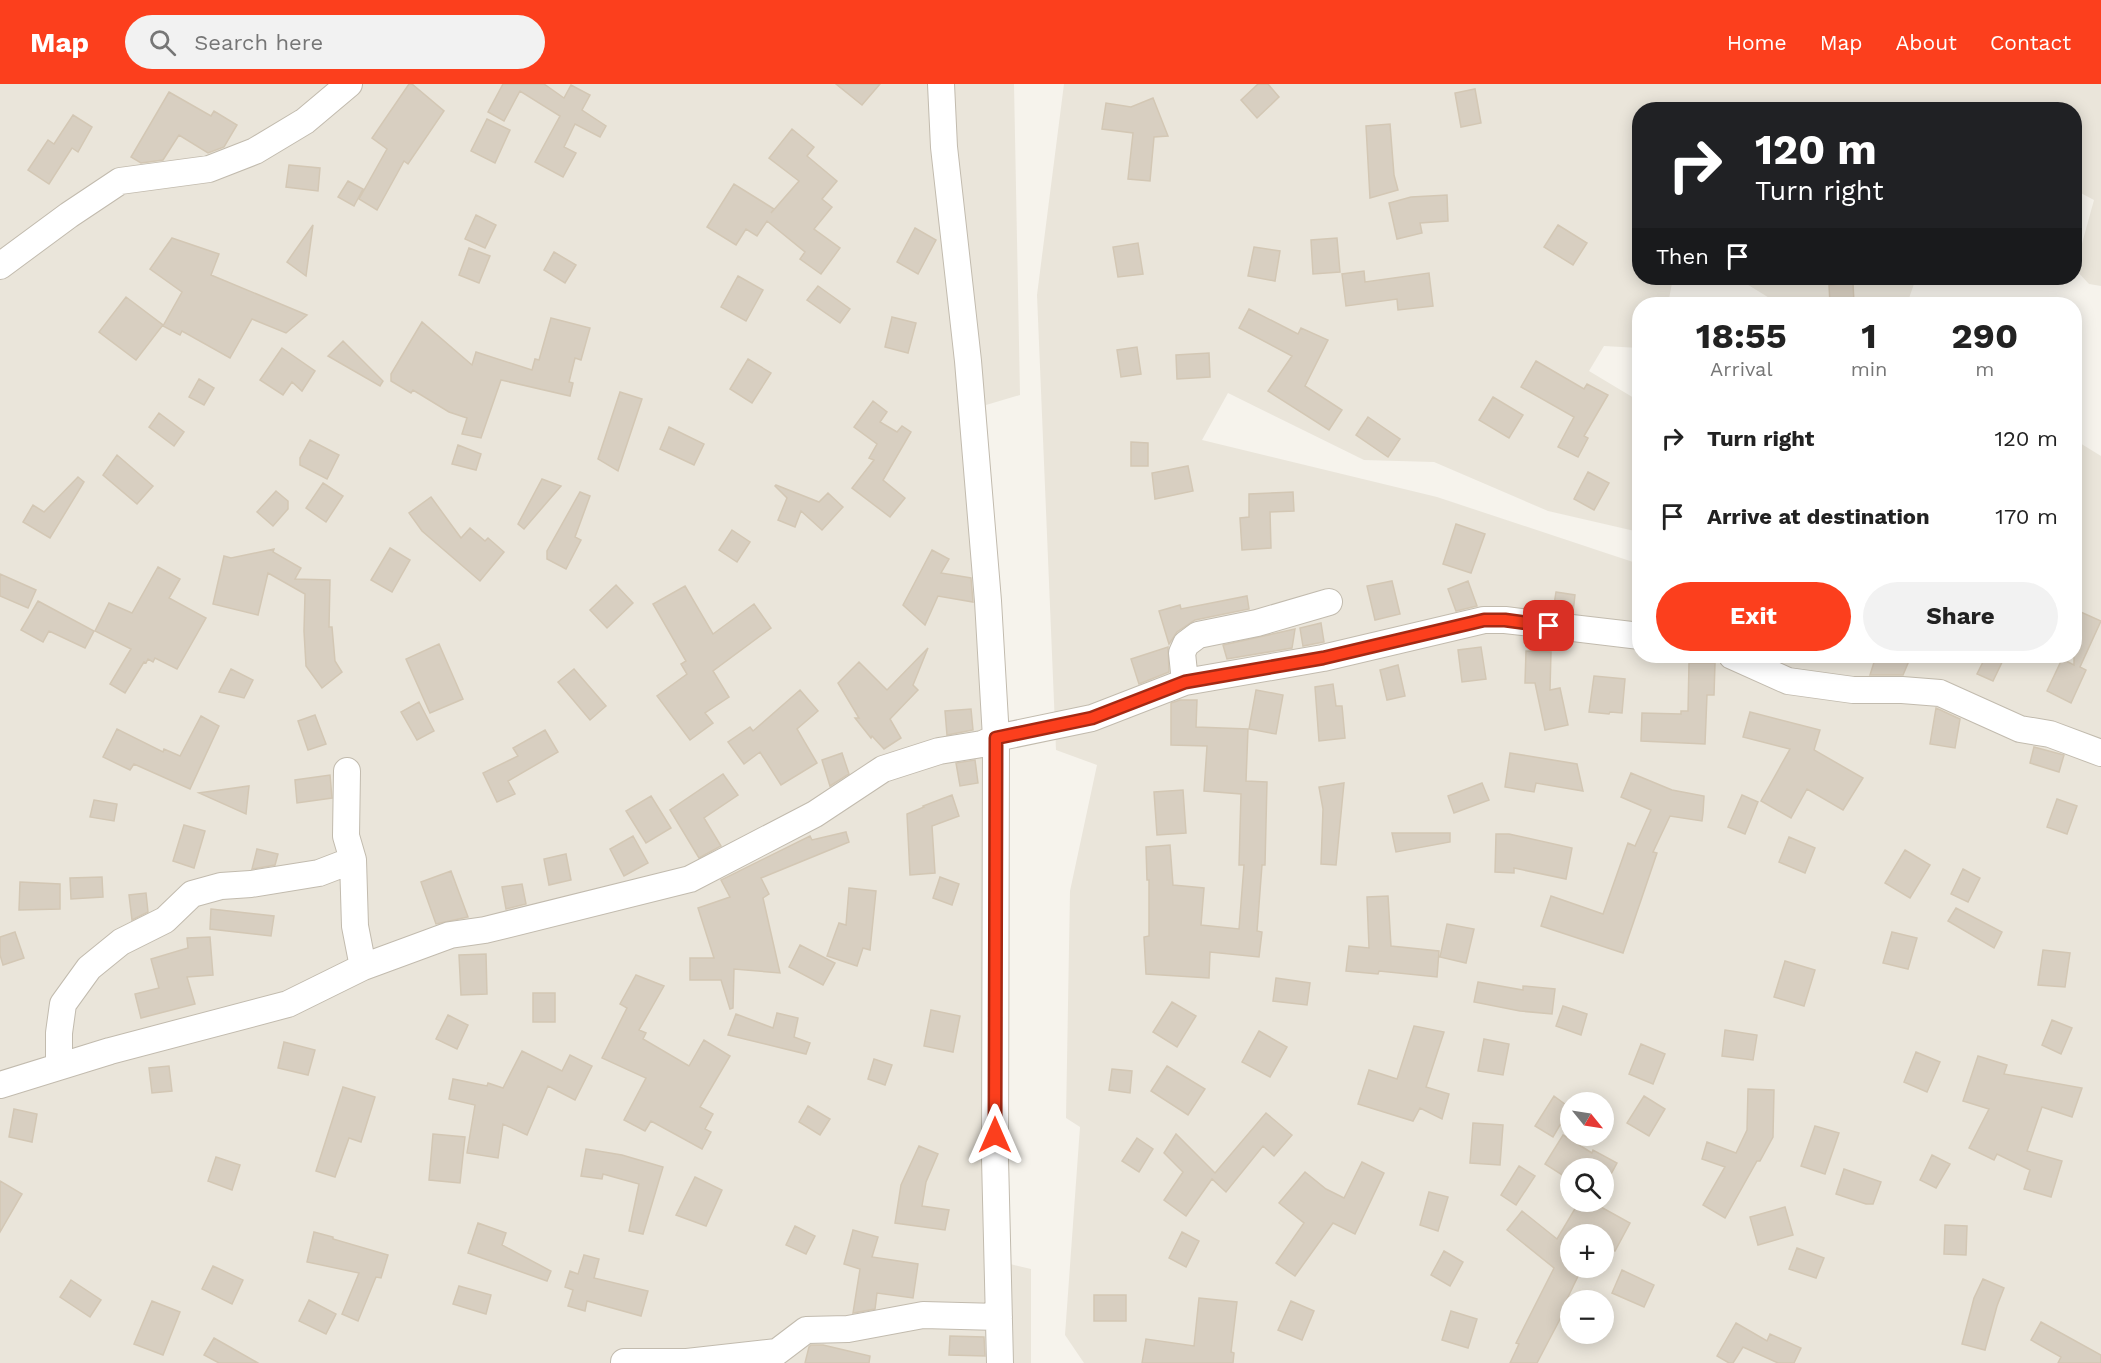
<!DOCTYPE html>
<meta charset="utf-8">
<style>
:root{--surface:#fff;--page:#f2f2f2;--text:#222;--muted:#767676;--accent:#fc3f1d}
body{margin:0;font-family:"Work Sans",sans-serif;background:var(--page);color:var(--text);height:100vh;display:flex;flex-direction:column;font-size:22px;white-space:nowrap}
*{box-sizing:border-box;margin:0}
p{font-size:20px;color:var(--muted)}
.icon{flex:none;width:33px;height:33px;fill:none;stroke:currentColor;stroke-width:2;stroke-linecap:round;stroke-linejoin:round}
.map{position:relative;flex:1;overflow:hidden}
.panel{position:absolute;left:1632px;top:213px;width:450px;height:366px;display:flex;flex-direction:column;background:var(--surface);border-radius:24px;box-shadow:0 3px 15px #0003}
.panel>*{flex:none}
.guide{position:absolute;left:1632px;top:18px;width:450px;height:183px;border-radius:24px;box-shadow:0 3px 15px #0003;background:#202124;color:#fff;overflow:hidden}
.needle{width:39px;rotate:120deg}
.buttons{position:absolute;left:1560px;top:1008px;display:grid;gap:12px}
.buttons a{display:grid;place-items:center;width:54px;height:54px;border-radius:50%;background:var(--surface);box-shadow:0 3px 15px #0003;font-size:30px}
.pin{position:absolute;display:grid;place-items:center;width:51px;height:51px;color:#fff;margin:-26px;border-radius:12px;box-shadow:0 3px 9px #0006}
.me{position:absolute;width:66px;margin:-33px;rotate:0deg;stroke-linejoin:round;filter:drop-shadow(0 0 4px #0008)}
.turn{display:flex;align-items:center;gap:21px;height:126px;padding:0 24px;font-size:27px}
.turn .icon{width:78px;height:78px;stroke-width:2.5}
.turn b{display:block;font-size:42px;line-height:51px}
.then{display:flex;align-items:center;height:57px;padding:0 24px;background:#0003;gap:12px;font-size:22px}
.eta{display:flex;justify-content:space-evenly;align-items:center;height:102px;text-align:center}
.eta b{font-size:36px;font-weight:700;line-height:42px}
.cta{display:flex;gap:12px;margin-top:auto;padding:12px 24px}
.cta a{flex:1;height:69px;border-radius:36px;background:var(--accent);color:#fff;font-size:24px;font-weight:700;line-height:69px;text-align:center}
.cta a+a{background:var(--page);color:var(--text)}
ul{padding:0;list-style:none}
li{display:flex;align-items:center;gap:18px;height:78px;padding:0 24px}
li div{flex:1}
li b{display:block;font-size:22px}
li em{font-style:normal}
header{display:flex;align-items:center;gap:36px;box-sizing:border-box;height:84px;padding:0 30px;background:var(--accent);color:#fff}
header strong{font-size:28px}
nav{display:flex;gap:33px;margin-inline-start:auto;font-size:21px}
.search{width:420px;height:54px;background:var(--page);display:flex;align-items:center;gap:15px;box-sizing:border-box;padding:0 21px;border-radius:33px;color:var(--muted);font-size:22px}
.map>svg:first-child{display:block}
.residential{fill:#eae5da;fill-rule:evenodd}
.building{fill:#d8cfc1;stroke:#d3c7b4;stroke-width:1.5}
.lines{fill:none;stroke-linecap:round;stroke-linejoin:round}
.street-casing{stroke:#c2bbae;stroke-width:28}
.street{stroke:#fff;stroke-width:26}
.route-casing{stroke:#a42913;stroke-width:15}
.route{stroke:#fc3f1d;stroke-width:10}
</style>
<header>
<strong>Map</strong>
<div class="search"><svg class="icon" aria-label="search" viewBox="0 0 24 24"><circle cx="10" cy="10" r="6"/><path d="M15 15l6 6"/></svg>Search here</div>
<nav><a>Home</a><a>Map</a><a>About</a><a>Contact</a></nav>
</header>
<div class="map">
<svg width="2101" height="1279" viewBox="0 0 2101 1279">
<rect width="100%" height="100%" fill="#f6f3ec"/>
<path class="residential" d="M0,0h1014l6,311 -34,10 23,476 -7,143 8,240 21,5v94h-1031z
M1064,0h1037v202l-12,-2 -14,-15 19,-69 -19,-10 -1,-80h-434v168h33l-5,26h-28l-1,44 -35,-2 -15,25 50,30v131l-91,-21 -114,-49 -70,-2 -136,-67 -26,47 235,57 202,67 1,92h434l1,-216 26,16v907h-1017l-19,-28 15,-208 -14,-9 4,-227 27,-126 -41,-15 -19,-455zM1570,1018h34v34h-34zM1570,1084h34v34h-34zM1570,1150h34v34h-34zM1570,1216h34v34h-34z
M1737,194h178v3l-8,23h-128z"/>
<path class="building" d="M409,0h3l32,27 -36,53 -4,-3 -27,49 -18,-11 28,-50 -15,-11z
M503,0h41l20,14 7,-13 19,10 -8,15 24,16 -6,11 -25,-13 -11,23 12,6 -13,24 -28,-15 25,-46 -40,-25 -16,30 -16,-9z
M836,0h44l-18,21z
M1258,0h10l11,13 -22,21 -16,-18z
M1475,5l6,34 -20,4 -6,-34z
M169,8l42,24 3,-5 23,14 -13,22 -16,6 -29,-18 -16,25 -22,3 -10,-6z
M1153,14l15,38 -14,1 -4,44 -22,-2 5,-46 -31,-4 4,-26 25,4z
M73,31l19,12 -14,25 -6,-4 -23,36 -21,-14 20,-30 6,4z
M487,35l23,11 -15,33 -24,-12z
M1390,40l4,51 4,15 -28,8 -4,-72z
M792,45l22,18 -7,9 30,25 -15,18 10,8 -18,22 26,19 -19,26 -21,-15 5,-7 -38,-31 -10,15 -11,-7 -10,16 -29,-18 27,-43 40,25 -3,4 28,-32 -30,-23z
M289,81l31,3 -2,23 -32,-4z
M348,97l15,8 -9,17 -16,-9z
M1447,111l1,26 -28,2 2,10 -25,6 -8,-36 22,-6z
M476,131l20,10 -11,23 -20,-9z
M313,141l-7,51 -19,-14z
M1558,141l29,18 -14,22 -29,-18z
M915,144l21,12 -18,34 -21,-12z
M172,154l47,16 -8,21 96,40 -21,18 -34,-14 -22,39 -48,-27 -2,4 -17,-9 19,-34 -32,-23z
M1337,154l3,34 -27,2 -2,-34z
M1138,159l5,31 -25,3 -5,-30z
M1254,163l26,4 -5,30 -27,-5z
M469,164l21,8 -11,27 -20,-8z
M554,168l22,13 -11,18 -21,-13z
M1364,187l1,11 64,-9 4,33 -35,4 -1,-11 -51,7 -4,-32z
M738,192l25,14 -17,31 -25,-14z
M1853,199l1,20 -24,1 -1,-19z
M818,202l32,23 -10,14 -33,-23z
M126,213l37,28 -27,35 -37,-28z
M1249,225l49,25 3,-6 27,12 -23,46 37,24 -13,20 -61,-39 24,-35 -53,-28z
M892,233l24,6 -8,30 -23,-6z
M551,234l39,10 -9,32 -6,-2 -6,24 4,1 -3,13 -69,-16 -20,58 -19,-4 5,-16 -18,-6 -36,-22 -2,3 -20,-12v-7l31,-52 50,43 4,-13 56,18 3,-11 4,1z
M343,257l40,40 -3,5 -52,-30z
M1137,263l4,27 -20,3 -4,-27z
M282,264l33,23 -13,20 -10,-9 -9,13 -23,-15z
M1209,269l1,24 -33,2 -1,-24z
M748,275l23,14 -19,30 -22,-14z
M1536,277l48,28 3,-5 21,11 -24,41 4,2 -10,19 -20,-10 16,-30 -53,-30z
M199,295l15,9 -10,17 -15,-8z
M620,308l22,7 -24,72 -20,-12z
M1493,313l30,18 -14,23 -30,-18z
M873,317l14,11 -7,10 17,10 5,-6 9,6 -28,48 22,18 -15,19 -38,-29 22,-28 -5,-2 8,-14 -23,-17z
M159,329l25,19 -10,14 -25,-19z
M1368,333l32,22 -12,18 -32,-22z
M669,343l35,17 -10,21 -34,-16z
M310,356l29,15 -12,24 -27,-14v-7z
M1131,358l17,1v23h-17z
M458,361l23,9 -5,16 -24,-6z
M117,371l36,31 -16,18 -34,-29z
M1188,382l5,25 -38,8 -3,-26z
M1588,388l21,11 -15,27 -20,-11z
M78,393l6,5 -34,56 -27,-16 10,-17 11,7z
M542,395l19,7 -37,43 -6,-5z
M323,399l20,13 -17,26 -20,-14z
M776,401l43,17 9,-9 15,14 -21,23 -21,-19 -6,16 -17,-7 9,-22 -12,-12z
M276,407l12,10v8l-15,17 -16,-14z
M580,408l10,4 -15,41 6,3 -15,29 -19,-10v-8z
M1293,408l1,19 -24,1 1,36 -29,2 -2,-32 9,-1v-23z
M431,413l30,41 9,-10 15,13 3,-3 16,14 -24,29 -58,-50 -13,-18z
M1456,440l29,10 -14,39 -28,-9z
M732,446l18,12 -13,20 -18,-12z
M390,464l20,12 -18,32 -21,-12z
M274,465l-1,3 28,16 -6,11 35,1 -1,47h3l3,34 7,11 -20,16 -16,-22 -2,-35 1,-37 -37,-21 -10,42 -45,-11 11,-48 7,2z
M932,466l17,9 -8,14 30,5 2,24 -35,-6 -13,29 -22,-20z
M158,483l22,12 -11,19 37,20 -29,51 -22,-11 -2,4 -5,-3 -2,4 -2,-1 -19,31 -15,-9 21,-35 -36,-18 14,-28 23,10z
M0,490l36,16 -8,18 -28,-12z
M1392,497l8,33 -25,6 -8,-34z
M1468,497l9,25 -21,5 -8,-22z
M616,501l17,18 -26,25 -17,-18z
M685,502l28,48 41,-30 17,24 -58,43 16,26 -24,16 8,10 -23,17 -33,-44 30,-22 -6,-10 5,-3 -33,-57z
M1556,508l19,3 -2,18 -20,-2z
M1247,512l2,13 -54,11 -18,12 -8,12 -10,-33 21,-6 1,4z
M38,517l56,30 -9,17 -36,-17 -6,11 -22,-12z
M2074,525l27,12 -21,46 6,3 -15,33 -24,-12 15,-32 12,6z
M1321,539l3,19 -21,4 -3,-18z
M1295,545l-3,19 -65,11 -4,-14z
M439,560l24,55 -33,14 -24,-54z
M1168,563l1,25 -30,12 -8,-25z
M1481,563l5,32 -24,3 -4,-32z
M928,564l-15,37 5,5 -28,29 11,19 -17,11 -12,-13 -1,2 -16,-20h4l-21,-35 21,-21 28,28z
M1526,567l25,1 -1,38 10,-2 8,37 -23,5 -10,-47h-10z
M1876,572h35l-8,19h-33z
M1986,572h19l-12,25 -16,-7z
M1689,579h26l-1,32h-7l-2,49 -64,-3 1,-28 39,1v-3h7z
M1398,581l7,31 -18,4 -7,-30z
M231,585l22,11 -9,18 -25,-6z
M574,585l32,37 -16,14 -32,-38z
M1594,592l31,3 -3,34 -12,-1 -1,2 -20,-2z
M1333,600l3,22h6l3,32 -26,3 -4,-54z
M800,606l18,21 -21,18 20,34 -36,22 -21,-33 -16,12 -16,-22 22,-15 3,4z
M1256,606l27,5 -7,39 -27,-5z
M1180,616h17l-1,27 52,2 -2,52 21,1 -2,83h-3l-5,66 5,1 -3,25 -49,-5 -1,26 -63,-4 -2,-37 5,-1v-56h-2l-1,-33 24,-2 3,40 31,3 -3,37 38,4 5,-64h-5l2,-71 -37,-3 3,-45 -36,-1v-42z
M419,618l15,29 -17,9 -16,-28z
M1936,624l24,11 -5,29 -25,-4z
M971,625l2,21 -26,5 -2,-24z
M1750,628l70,18 -6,20 49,28 -20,32 -36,-21 -16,29 -30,-17 29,-52 -47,-12z
M315,631l11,29 -18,6 -10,-29z
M201,632l18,10 -29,63 -56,-25 -4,6 -27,-13 14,-28 46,23 1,-3 16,7z
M545,646l13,22 -50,29 7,13 -18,8 -14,-29 35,-17 -5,-8z
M2034,663l30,8 -5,17 -29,-9z
M842,669l7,21 -19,12 -8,-26z
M1510,669l67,11 6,27 -47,-8 -2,9 -29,-5z
M975,676l3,23 -18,3 -4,-23z
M1631,689l41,17 32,6 -1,17 -1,8 -32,-5 -17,36 4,1 -34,100 -82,-27 10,-30 52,18 25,-71 7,3 16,-36 -30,-13z
M723,690l15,21 -34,23 17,28 -22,12 -29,-48z
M330,691l2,23 -35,5 -2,-23z
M1344,699l-8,82 -15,-1 2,-55 -4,-22z
M1482,699l7,17 -35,13 -6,-17z
M249,702l-3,28 -47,-21z
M1183,706l3,43 -29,2 -3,-43z
M952,711l7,21 -27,10 3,47 -25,2 -3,-61 17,-7 -1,-1z
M1742,711l16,7 -13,32 -17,-7z
M651,712l20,32 -25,15 -20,-32z
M2057,715l20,7 -10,28 -20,-7z
M94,716l23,4 -3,17 -24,-4z
M184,741l21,6 -11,37 -21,-7z
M846,748l3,10 -88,36 8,16 -6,4 17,75 -46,-4 -1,39 -3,1 -9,-29h-31v-22h24l-16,-50 32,-11 -9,-17 89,-44 2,4z
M1392,749h58v9l-54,10z
M1496,750h13l63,14 -6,31 -52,-11v5l-19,-1z
M633,752l15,27 -24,13 -14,-27z
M1789,753l26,11 -10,25 -26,-11z
M257,765l21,5 -3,11 -23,4z
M1905,766l25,15 -20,33 -25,-15z
M566,770l5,26 -22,5 -5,-26z
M1963,785l17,9 -12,24 -17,-8z
M451,787l17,46 -32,7 -15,-42z
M102,793l1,20 -32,2 -1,-21z
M940,793l19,7 -7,21 -19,-7z
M20,798l40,2v25l-41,1z
M522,800l4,20 -20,5 -4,-22z
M849,804l27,3 -6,59 -7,-2 -6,18 -30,-10 12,-33 7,2z
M146,809l2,19 -16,8 -3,-25z
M1388,812l3,50 48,5 -2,26 -58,-6 -1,3 -32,-3 3,-25 20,2 -2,-51z
M1956,824l46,24 -8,16 -46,-27z
M211,825l63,7 -3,20 -61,-7z
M1447,840l27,5 -8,34 -26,-6z
M15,848l9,26 -21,7 -3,-10v-18z
M1892,848l25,6 -9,31 -25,-6z
M210,853l3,38 -26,2 8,27 -54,14 -6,-24 24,-6 -8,-29 37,-11 -1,-10z
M800,861l35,18 -12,22 -34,-18z
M2043,866l27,3 -5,34 -27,-2z
M486,870l1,40 -26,1 -2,-40z
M1785,877l30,9 -11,36 -30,-9z
M636,891l28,11 -25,44 7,3 -3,6 46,27 15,-26 26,16 -30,51 13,7 -8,15 6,3 -9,17 -51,-28 -6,10 -21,-11 22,-42 -44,-20 25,-50 -7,-4z
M1276,894l34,5 -3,22 -34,-4z
M1478,898l45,8v-4l32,3 -3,25 -32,-3 -46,-9z
M533,909h22v29h-22z
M1172,918l24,14 -19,31 -24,-15z
M1563,922l24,8 -6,21 -25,-9z
M931,926l29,6 -7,36 -29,-6z
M777,929l21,5 -4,19 16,6 -4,11 -78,-19 8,-21 37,14z
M448,931l20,10 -11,24 -21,-10z
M2052,936l20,8 -11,26 -19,-9z
M1414,942l30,6 -18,55 23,7 -7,25 -22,-11 -7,13 -55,-17 11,-34 28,9z
M1725,946l32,5 -4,25 -31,-4z
M1259,947l28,16 -17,30 -28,-15z
M1484,955l25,5 -6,31 -25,-4z
M284,958l31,8 -7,25 -30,-7z
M1641,960l24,10 -12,30 -24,-10z
M522,967l40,20 8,-16 22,11 -17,34 -27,-14 -21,49 -24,-11 -5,34 -31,-5 8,-48 -26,-6 4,-20 34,7 1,-3 15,5z
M1916,968l24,10 -13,30 -23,-10z
M1978,972l29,9 -3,9 78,14 -10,29 -30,-10 -15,44 35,10 -11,36 -27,-8 6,-19 -33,-16 -3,6 -25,-12 20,-39 -26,-8z
M874,975l18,6 -7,20 -17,-6z
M169,982l3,25 -20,2 -3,-25z
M1167,982l38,23 -17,26 -37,-24z
M1112,985l20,2 -2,22 -21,-3z
M343,1003l32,10 -14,45 -12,-4 -14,39 -19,-6z
M1748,1005l26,1 -1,47 -13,24h-3l-32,57 -22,-13 22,-38 -23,-8 5,-17 29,11 11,-23z
M1554,1012l16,12 -17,29 -18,-11z
M1644,1012l21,13 -16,27 -22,-13z
M808,1022l22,13 -10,16 -21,-13z
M14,1025l23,5 -5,28 -23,-5z
M1266,1029l26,22 -18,21 -11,-10 -37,46 -14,-13 -26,37 -22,-16 19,-28 -19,-19 12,-19 39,39z
M1473,1039l30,2 -3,40 -30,-2z
M1815,1042l24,7 -14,41 -24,-8z
M433,1050l32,3 -5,46 -31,-3z
M1563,1051l29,18 1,-3 24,13 -13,24v-19h-34v12l-25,-16z
M1137,1054l16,11 -14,23 -17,-11z
M919,1062l19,8 -12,28 -4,24 27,4 -4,20 -50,-7 6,-38z
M586,1065l36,6 41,12 -20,67 -14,-3 10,-47 -36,-10 -1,5 -21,-3z
M1932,1071l18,9 -14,24 -16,-8z
M216,1073l24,8 -8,25 -24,-9z
M1362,1078l22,11 -29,61 -22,-11 -38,53 -19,-13 28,-40 -25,-20 26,-31 21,17 18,9z
M1519,1082l16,10 -19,29 -15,-10z
M1844,1085l37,13 -8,22h-7l-30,-10z
M695,1093l27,13 -16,36 -30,-11z
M0,1097l22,13 -22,38z
M1429,1108l19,5 -10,34 -18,-6z
M1579,1118h13l38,21 -15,28 -11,-5v-12h-34v34h12l-15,31 3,1 -33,63h-27l9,-19 -3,-1 38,-75 -47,-38 15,-19 35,28z
M1785,1123l8,28 -35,10 -8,-28z
M478,1139l28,10 -4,12 49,26 -4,10 -79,-28z
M1945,1141l22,1 -1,29 -22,-1z
M795,1142l20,10 -9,18 -20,-9z
M853,1146l25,7 -6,20 46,7 -5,34 -36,-5 -2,16 -22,4 7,-44 -16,-5z
M314,1148l19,5v2l55,16 -7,23 -5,-1 -18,44 -16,-7 17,-41 -52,-11z
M1182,1148l17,9 -13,26 -17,-9z
M1797,1164l27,10 -8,20 -27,-9z
M1444,1167l19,11 -13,24 -19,-11z
M584,1171l15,4 -5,19 54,13 -7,25 -54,-15 -2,10 -17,-5 5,-16 -8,-3 5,-16 8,3z
M213,1182l30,14 -11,24 -30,-15z
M1622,1186l32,15 -10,22 -32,-14z
M1983,1195l21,9 -7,18 -12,44 -23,-6 12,-46z
M71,1196l30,20 -11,17 -30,-20z
M459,1202l32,9 -5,19 -33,-10z
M1094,1211h32v26h-32z
M1199,1214l38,4 -6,50 3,1 -1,10h-91l4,-24 48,7z
M309,1216l27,14 -10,20 -27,-13z
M152,1217l28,11 -17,43 -29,-11z
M1291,1217l23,10 -12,29 -24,-10z
M1451,1227l26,8 -9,29 -26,-8z
M2041,1238l60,33v8h-43l3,-6 -30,-17z
M1736,1239l31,18 3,-7 31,14 -7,15h-16l-35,-16 -10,16h-4l-12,-7z
M950,1252l34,1 1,19 -36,-1z
M214,1254l44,25h-39l-15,-8z
M811,1261h12l47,11 -1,7h-64l4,-16z"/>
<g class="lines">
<defs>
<path id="street" d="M941,0l3,63 24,214 20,240 8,137 -1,420 5,205
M0,182l69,-51 51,-34 89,-12 46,-18 50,-30 44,-37
M1732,572l56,25 65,9h49l38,3 80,36 30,5 51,19
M1185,598l-3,-29 4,-9 12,-9 59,-12 72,-21
M347,687l-1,65 7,24
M59,982v-33l4,-29 26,-36 32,-26 44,-22 27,-26 29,-8 30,-2 68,-11 34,-13 2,66 8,41
M0,1001l110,-34 178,-47 75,-37 87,-32 35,-5 205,-51 125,-65 68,-45 56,-18 43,-7 14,-6 96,-20 93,-36 138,-24 161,-38h21l135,16
M624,1278h63l90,-10 29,-22 42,-1 75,-14 76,2"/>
</defs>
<use href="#street" class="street-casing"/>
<use href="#street" class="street"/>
</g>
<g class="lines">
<defs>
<path id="route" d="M995,1051l1,-397 96,-20 93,-36 138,-24 161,-38h21l44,6"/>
</defs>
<use href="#route" class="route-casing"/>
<use href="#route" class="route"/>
</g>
</svg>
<div class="buttons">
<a><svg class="needle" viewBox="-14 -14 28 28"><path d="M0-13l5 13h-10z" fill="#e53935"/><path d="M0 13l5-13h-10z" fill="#767676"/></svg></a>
<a><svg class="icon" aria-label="search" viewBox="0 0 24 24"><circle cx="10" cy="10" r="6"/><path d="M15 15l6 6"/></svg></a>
<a>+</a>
<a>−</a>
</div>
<div class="pin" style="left:1549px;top:542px;background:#d93025"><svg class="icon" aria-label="arrive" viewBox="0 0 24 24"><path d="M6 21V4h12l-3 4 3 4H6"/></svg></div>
<svg class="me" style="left:995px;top:1051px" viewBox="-20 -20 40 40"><path d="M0-17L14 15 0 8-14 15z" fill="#fc3f1d" stroke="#fff" stroke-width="4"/></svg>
<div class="guide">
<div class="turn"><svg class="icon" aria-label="right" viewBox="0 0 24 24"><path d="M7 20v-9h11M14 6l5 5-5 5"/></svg><div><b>120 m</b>Turn right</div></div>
<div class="then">Then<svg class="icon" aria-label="arrive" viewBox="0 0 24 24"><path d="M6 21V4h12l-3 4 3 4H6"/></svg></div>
</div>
<section class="panel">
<div class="eta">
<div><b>18:55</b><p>Arrival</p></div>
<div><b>1</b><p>min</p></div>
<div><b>290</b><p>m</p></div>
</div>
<ul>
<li><svg class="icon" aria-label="right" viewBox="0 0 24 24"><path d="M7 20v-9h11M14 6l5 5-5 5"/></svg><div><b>Turn right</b></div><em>120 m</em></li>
<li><svg class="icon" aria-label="arrive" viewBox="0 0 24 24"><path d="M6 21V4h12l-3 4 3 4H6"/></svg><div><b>Arrive at destination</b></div><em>170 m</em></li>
</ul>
<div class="cta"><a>Exit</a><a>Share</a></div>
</section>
</div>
